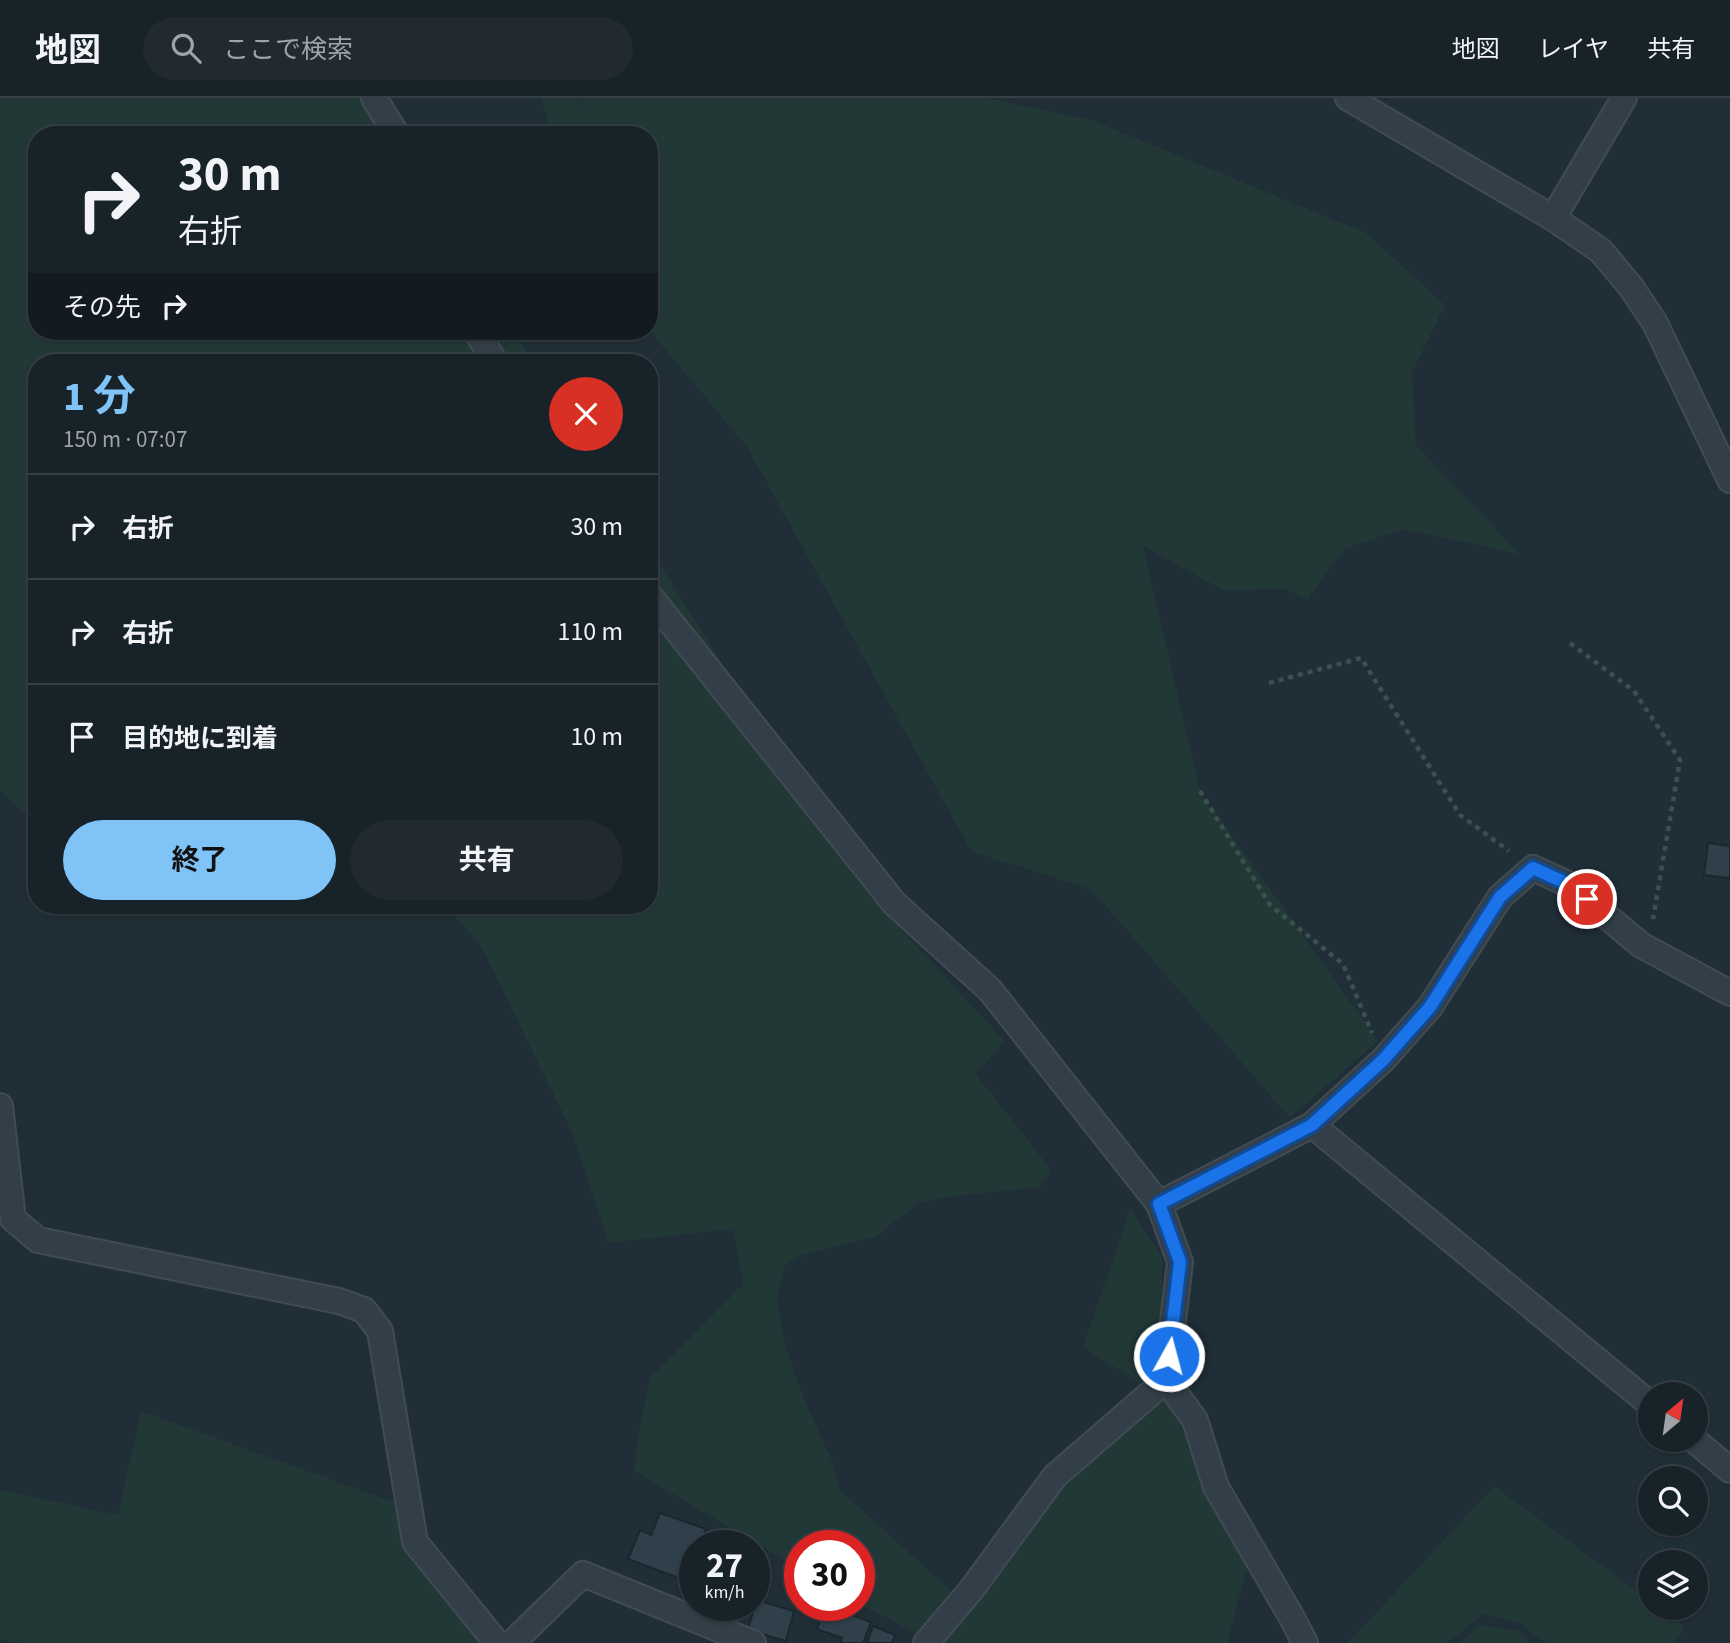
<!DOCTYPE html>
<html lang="ja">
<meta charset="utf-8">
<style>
:root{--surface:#182229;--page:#212a31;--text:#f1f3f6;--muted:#9fa4a8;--line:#363f46;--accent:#80c4f7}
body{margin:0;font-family:"Source Sans 3","Noto Sans JP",sans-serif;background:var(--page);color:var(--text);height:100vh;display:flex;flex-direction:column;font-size:26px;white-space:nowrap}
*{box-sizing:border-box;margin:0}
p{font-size:23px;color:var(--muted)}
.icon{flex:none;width:38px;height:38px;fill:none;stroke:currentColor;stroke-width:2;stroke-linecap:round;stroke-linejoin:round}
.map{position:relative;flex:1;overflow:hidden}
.side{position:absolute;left:28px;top:256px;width:630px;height:560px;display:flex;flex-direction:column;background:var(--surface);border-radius:28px;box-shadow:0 2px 5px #0004,0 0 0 2px var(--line)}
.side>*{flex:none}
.hud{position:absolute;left:28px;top:28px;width:630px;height:214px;border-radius:28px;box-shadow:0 2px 5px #0004,0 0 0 2px var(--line);background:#182229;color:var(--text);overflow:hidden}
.needle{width:46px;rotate:29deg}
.fabs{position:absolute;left:1638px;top:1284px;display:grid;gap:14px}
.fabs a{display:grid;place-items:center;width:70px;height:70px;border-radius:50%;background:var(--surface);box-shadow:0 2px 5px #0004,0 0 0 2px var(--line);font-size:35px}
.speed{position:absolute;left:679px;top:1432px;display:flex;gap:14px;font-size:35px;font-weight:700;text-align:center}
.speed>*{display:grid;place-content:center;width:91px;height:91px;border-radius:50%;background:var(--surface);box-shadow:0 2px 5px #0004,0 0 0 2px var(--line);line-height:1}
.speed small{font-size:18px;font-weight:400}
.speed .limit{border:10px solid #d22;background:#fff;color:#111}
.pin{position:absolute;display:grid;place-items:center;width:60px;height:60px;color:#fff;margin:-30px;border:4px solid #fff;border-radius:50%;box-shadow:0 2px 7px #0007}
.me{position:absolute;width:77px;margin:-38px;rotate:7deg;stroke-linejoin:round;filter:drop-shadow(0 0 5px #0008)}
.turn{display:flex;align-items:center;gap:24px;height:147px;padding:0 35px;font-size:32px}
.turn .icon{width:91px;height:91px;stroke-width:2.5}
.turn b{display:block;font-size:49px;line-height:60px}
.then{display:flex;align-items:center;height:66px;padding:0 35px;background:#0003;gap:14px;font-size:26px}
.round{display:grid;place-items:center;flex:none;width:74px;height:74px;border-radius:37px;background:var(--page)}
.headline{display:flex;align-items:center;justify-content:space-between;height:119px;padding:0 35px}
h1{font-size:42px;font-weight:700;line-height:52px;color:var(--accent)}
.primary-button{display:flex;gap:14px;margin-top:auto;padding:14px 35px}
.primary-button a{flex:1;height:80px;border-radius:42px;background:var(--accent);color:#111;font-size:28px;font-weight:700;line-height:80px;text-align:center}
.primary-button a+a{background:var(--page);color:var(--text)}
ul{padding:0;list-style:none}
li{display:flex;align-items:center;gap:21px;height:105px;padding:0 35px;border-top:2px solid var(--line)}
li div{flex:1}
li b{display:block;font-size:26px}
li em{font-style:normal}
header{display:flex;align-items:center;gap:42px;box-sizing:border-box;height:98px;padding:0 35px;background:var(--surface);border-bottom:2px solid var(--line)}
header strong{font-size:33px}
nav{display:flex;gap:38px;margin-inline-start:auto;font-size:24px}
.search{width:490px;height:63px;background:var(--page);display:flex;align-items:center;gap:18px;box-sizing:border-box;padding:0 24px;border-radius:38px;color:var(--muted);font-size:26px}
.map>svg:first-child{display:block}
.green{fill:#223837}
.building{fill:#2f404b;stroke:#1b262e;stroke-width:2}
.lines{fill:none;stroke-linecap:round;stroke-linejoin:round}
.street-casing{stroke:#404b54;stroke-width:28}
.path{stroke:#3a514e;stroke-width:4.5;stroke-dasharray:5 5;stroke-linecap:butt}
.street{stroke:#333f48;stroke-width:24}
.route-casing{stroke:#114b97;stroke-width:18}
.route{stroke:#1a73e8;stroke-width:12}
</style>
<header>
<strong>地図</strong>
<div class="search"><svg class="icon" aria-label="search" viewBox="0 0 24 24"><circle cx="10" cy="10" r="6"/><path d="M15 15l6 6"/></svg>ここで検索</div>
<nav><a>地図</a><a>レイヤ</a><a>共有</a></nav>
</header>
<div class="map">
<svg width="1730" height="1545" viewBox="0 0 1730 1545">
<rect width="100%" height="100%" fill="#202e37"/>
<path class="green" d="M0,0h367l23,37h-353v196h476l20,31h-496v462l-37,-33z
M541,0h35l27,28 -25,-28h409l107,23 272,112 79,72 -33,67 4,74 104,108 -118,-25 -57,19 -37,51 -24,-10 -61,1 -80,-44 57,245 178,250 -88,77 -198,-228 -121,-39 -224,-404 -98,-117v-195h-96z
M649,449l146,233 89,131 121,130 -29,33 76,97 -12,16 -78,8 -42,7 -45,35 -72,18 -18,9 -8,36 8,44 17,50 30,67 9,30 120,109 94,-124 105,-91 52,90 40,74 -25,94h-300l1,-3 -69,-37v-58h-59v24l-166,-98 5,-39 11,-54 93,-94 -9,-55 -126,14 -35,-109 -93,-190 -36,-39h205z
M1130,1111l33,49 -5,113 -17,13 -58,-37z
M141,1313l261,94 95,138h-476l-21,-3v-150l118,25z
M1494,1388l156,115v7h11l24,18 -12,17h-127l-28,-21 -35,-8 -36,29h-99z
M1480,1527l39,6 11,12h-70z"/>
<path class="building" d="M1708,745l22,3v32l-26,-3z
M660,1415l46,16 -5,16h-6v18l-6,19 -61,-23 12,-29 11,5z
M756,1502l38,11 -8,30 -38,-11z
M703,1507h24l-3,7z
M826,1507l45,17 -8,21h-22l1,-5 -25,-9z
M873,1528l22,9 -3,8h-25z"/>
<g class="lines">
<defs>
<path id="street" d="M374,0l23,37
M1348,0l205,120 48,33 30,36 24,36 75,157
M1553,120l71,-120
M476,233l19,31
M649,497l246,309 95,86 169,214 21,58 -14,118 -111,96 -84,114 -45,53
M0,1008l13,113 25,21 301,61 25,9 16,21 35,211 82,101
M1312,1027l338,279
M1159,1106l153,-79 71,-65 47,-53 70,-110 33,-29 35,16 73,61 89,48
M1166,1282l29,40 21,67 75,129 14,27
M1694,1342l36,30
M512,1545l71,-69 170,69"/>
</defs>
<use href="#street" class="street-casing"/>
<path class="path" d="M1570,545l64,48 46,69 -27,159
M1269,585l92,-25 99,157 49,36
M1200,693l70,114 73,59 29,69"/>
<use href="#street" class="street"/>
</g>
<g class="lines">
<defs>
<path id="route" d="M1169,1258l11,-94 -21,-58 153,-79 71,-65 47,-53 70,-110 33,-29 35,16 19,15"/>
</defs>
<use href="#route" class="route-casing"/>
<use href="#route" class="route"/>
</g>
</svg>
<div class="fabs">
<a><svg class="needle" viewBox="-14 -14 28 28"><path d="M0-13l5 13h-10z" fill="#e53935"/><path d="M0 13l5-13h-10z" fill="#9fa4a8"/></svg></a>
<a><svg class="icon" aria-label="search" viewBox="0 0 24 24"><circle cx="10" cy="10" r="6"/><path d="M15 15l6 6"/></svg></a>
<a><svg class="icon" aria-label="layers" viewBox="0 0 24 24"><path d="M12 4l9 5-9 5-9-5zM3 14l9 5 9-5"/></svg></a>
</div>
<div class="speed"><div>27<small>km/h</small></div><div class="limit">30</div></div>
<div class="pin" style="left:1587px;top:801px;background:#d93025"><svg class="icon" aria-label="arrive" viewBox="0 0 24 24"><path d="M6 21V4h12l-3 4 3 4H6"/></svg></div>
<svg class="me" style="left:1169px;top:1258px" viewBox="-20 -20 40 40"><circle r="17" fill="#1a73e8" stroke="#fff" stroke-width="3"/><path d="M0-11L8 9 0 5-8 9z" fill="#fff"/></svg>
<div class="hud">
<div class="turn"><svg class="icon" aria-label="right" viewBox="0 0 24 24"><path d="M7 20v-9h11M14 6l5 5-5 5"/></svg><div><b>30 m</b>右折</div></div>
<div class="then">その先<svg class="icon" aria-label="right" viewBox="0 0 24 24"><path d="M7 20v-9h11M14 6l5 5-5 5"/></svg></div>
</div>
<section class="side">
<div class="headline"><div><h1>1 分</h1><p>150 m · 07:07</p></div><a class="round" style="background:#d93025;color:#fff"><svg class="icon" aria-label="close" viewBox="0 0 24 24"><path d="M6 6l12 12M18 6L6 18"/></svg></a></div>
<ul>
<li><svg class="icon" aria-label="right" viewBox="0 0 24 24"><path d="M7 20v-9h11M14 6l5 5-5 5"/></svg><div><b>右折</b></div><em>30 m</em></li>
<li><svg class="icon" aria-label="right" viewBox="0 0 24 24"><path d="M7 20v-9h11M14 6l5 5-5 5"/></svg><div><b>右折</b></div><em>110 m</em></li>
<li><svg class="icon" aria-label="arrive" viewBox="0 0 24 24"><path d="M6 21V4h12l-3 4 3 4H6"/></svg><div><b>目的地に到着</b></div><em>10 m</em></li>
</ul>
<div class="primary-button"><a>終了</a><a>共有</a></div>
</section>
</div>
